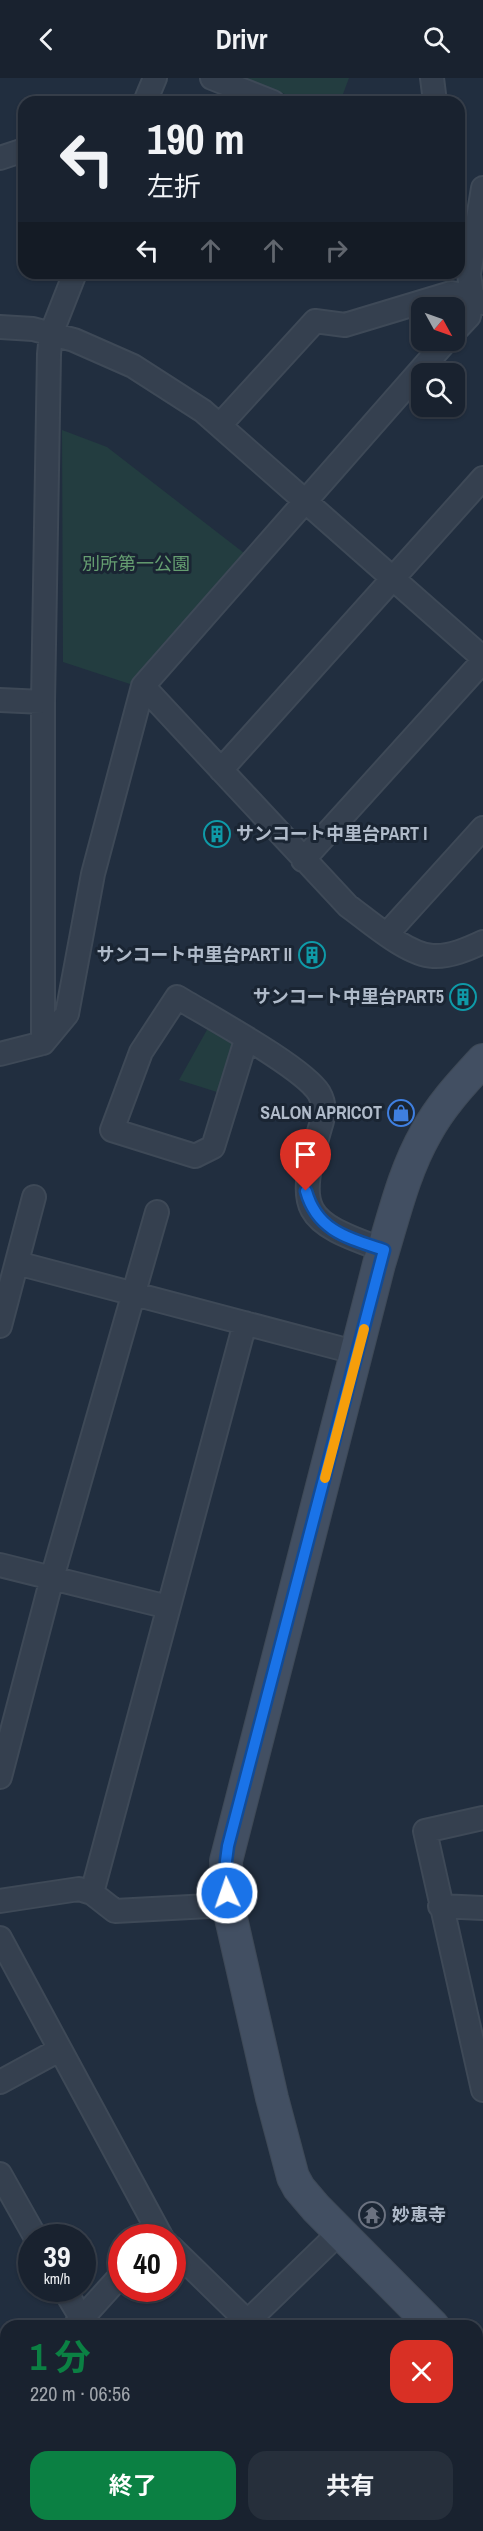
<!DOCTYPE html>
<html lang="ja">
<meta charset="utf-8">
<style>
:root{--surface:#19222f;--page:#262f3b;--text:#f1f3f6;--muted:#9fa4aa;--line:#373f4b;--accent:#0b8043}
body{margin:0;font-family:"Archivo Narrow","Noto Sans JP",sans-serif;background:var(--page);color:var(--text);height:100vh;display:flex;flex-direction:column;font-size:22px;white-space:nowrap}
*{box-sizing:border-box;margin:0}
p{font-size:20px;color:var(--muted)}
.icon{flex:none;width:33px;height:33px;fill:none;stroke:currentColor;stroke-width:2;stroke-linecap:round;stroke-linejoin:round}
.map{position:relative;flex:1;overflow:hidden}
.side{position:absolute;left:0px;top:2242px;width:483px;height:212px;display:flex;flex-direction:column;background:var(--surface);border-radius:18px 18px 0 0;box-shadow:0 2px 4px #0004,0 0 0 2px var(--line)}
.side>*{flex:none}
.guide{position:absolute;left:18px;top:18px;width:447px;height:183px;border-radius:18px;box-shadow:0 2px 4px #0004,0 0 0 2px var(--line);background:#19222f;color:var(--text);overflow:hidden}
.needle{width:39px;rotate:130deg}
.tools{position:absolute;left:411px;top:219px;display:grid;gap:12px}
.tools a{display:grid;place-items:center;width:54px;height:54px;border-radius:12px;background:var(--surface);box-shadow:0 2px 4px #0004,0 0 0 2px var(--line);font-size:30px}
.speed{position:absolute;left:18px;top:2146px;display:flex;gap:12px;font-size:30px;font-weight:700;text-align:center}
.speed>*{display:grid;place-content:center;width:78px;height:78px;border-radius:50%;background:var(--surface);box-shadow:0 2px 4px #0004,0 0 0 2px var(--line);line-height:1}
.speed small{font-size:15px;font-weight:400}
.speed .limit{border:9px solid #d22;background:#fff;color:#111}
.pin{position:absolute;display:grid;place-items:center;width:51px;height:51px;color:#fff;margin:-62px -26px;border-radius:50% 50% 50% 0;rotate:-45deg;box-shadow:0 0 6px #0007}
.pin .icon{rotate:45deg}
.me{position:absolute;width:66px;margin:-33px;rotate:357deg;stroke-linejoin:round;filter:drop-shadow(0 0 4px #0008)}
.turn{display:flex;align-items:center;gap:21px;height:126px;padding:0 30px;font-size:27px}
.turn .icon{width:78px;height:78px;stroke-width:2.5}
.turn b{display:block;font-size:42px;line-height:51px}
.lanes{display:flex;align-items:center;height:57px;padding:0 30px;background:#0003;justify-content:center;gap:30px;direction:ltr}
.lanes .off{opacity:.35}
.round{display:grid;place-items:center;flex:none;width:63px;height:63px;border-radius:18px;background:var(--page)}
.headline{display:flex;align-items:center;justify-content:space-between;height:102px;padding:0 30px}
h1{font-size:36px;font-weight:700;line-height:45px;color:var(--accent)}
.cta{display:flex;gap:12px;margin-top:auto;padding:12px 30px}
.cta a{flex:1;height:69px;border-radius:18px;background:var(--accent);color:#fff;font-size:24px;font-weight:700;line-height:69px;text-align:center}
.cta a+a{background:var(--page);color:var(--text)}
header{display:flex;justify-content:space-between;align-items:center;height:78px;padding:0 30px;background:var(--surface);font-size:27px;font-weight:700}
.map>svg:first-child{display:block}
.green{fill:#233d40}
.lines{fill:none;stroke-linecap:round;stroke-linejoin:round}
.street-casing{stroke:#3e4957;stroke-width:26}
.secondary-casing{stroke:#3e4957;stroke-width:34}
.street{stroke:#35404f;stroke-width:22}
.secondary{stroke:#424f62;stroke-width:32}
.route-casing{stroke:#114b97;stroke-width:15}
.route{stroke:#1a73e8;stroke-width:10}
.slow{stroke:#f59e0b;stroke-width:10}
.labels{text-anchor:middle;stroke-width:6;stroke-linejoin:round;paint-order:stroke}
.park-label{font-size:18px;fill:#659e71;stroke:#1a2533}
.poi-label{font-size:18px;font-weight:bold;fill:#b0bbca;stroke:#1a2533;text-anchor:end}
</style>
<header><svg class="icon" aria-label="back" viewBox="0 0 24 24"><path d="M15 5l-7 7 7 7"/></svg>Drivr<svg class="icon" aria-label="search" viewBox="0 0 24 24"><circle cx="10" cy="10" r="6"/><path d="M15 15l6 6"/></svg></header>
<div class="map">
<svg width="483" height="2453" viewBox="0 0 483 2453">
<rect width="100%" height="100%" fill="#212e3f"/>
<path class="green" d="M246,0h103l-9,24h-36z
M62,352l45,17 137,106 -111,132 -70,-23z
M208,950l26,16 -17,48 -38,-12z"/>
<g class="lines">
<defs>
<path id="street" d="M212,0l61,24
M432,0l3,24
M145,24l10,-24
M0,80l24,-8
M0,249l33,2 41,11 59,26 70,45 280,247
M454,254l15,-16 3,-20 -3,-22 14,-86
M220,347l95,-104 30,4 106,-32 21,3 11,7
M143,608l205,220c21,15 59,49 85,50 17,1 35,-7 50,-14
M0,622l43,2
M221,692l262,-292
M303,782l180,-199
M387,856l96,-106
M246,962l-33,107 -18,9 -83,-26 29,-78 36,-55c31,19 126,70 142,96 7,12 5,23 1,35 -24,84 -18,93 64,122
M43,965v-341l6,-348 2,-20 24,-61
M0,976l43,-11 24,-29 26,-140 50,-188 304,-346
M17,1185l341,90
M0,1248l34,-129
M0,1487l168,42
M0,1699l52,-199 105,-366
M483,1740l-58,13 58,259
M92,1815l153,-570
M0,1823l79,-12 13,4 23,18 113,-6
M440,1828l43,2
M0,1860l162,300
M0,2004l59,-32
M0,2096l36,64
M172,2170l80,78
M64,2211l18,30 7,7
M247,2244l93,-90
M75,2248l47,-52
M0,2326l6,7
M477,2353l6,-6
M125,2448l5,5
M295,2448l5,5
M462,2448l5,5
M252,2453l5,-5"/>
<path id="secondary" d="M433,2248l-117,-118 -17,-20 -6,-11 -21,-79 -44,-193 -2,-44 153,-597c14,-44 24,-91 47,-131 15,-28 36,-50 57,-73
M477,2293l6,6"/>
</defs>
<use href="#street" class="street-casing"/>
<use href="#secondary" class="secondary-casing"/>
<use href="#street" class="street"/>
<use href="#secondary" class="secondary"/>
</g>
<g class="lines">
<defs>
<path id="route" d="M227,1815l-1,-32 2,-15 156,-596c-36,-12 -67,-19 -78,-59"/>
</defs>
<use href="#route" class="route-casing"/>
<use href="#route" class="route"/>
<path class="slow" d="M325,1400l39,-149"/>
</g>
<defs>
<symbol id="building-ring" viewBox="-11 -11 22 22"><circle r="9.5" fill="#1a2533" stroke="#0f9aa8" stroke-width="1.5"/><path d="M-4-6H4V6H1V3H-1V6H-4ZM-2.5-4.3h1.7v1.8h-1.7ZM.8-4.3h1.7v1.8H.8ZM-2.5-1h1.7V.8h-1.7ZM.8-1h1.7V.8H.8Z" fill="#0f9aa8"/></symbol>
<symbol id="shop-ring" viewBox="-11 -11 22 22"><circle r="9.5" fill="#1a2533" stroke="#3f7fe0" stroke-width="1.5"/><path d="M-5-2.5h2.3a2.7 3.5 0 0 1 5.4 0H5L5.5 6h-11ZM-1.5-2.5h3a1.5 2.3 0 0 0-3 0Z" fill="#3f7fe0"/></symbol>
<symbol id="temple-ring" viewBox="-11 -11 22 22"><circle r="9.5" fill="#1a2533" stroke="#6b7280" stroke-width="1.5"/><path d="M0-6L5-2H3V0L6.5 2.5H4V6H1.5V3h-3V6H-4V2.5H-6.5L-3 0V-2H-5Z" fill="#6b7280"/></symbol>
</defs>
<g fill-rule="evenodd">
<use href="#building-ring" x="202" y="741" width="30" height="30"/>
<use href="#building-ring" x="297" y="862" width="30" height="30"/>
<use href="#building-ring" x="448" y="904" width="30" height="30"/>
<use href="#shop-ring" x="386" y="1020" width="30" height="30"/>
<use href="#temple-ring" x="357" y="2122" width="30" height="30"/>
</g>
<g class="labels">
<g class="park-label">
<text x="136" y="492">別所第一公園</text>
</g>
<g class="poi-label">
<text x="236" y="762" text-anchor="start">サンコート中里台PART I</text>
<text x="292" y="883">サンコート中里台PART II</text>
<text x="444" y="925">サンコート中里台PART5</text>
<text x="382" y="1041">SALON APRICOT</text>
<text x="392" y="2143" text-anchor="start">妙恵寺</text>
</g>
</g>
</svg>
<div class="tools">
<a><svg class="needle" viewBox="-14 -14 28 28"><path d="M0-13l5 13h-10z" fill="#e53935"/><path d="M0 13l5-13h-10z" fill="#9fa4aa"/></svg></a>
<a><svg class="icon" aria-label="search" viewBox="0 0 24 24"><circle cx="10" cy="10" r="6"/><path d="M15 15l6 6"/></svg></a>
</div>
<div class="speed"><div>39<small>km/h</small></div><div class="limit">40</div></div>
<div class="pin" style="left:306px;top:1113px;background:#d93025"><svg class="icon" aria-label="arrive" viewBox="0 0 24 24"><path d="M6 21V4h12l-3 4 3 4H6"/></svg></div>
<svg class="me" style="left:227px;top:1815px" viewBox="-20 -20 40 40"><circle r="17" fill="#1a73e8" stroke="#fff" stroke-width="3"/><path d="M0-11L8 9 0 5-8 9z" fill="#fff"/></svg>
<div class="guide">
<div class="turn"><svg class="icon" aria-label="left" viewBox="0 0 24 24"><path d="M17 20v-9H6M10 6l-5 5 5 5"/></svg><div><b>190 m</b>左折</div></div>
<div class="lanes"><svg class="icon" aria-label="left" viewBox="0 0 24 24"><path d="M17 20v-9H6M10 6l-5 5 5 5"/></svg><svg class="icon off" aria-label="ahead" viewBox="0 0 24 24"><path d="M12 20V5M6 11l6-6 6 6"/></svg><svg class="icon off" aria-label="ahead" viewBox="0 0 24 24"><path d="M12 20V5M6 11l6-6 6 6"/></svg><svg class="icon off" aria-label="right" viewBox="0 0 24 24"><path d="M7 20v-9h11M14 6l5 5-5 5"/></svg></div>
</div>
<section class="side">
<div class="headline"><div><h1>1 分</h1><p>220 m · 06:56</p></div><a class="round" style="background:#d93025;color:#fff"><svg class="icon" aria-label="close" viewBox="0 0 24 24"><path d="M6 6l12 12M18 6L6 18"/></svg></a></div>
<div class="cta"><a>終了</a><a>共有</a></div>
</section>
</div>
